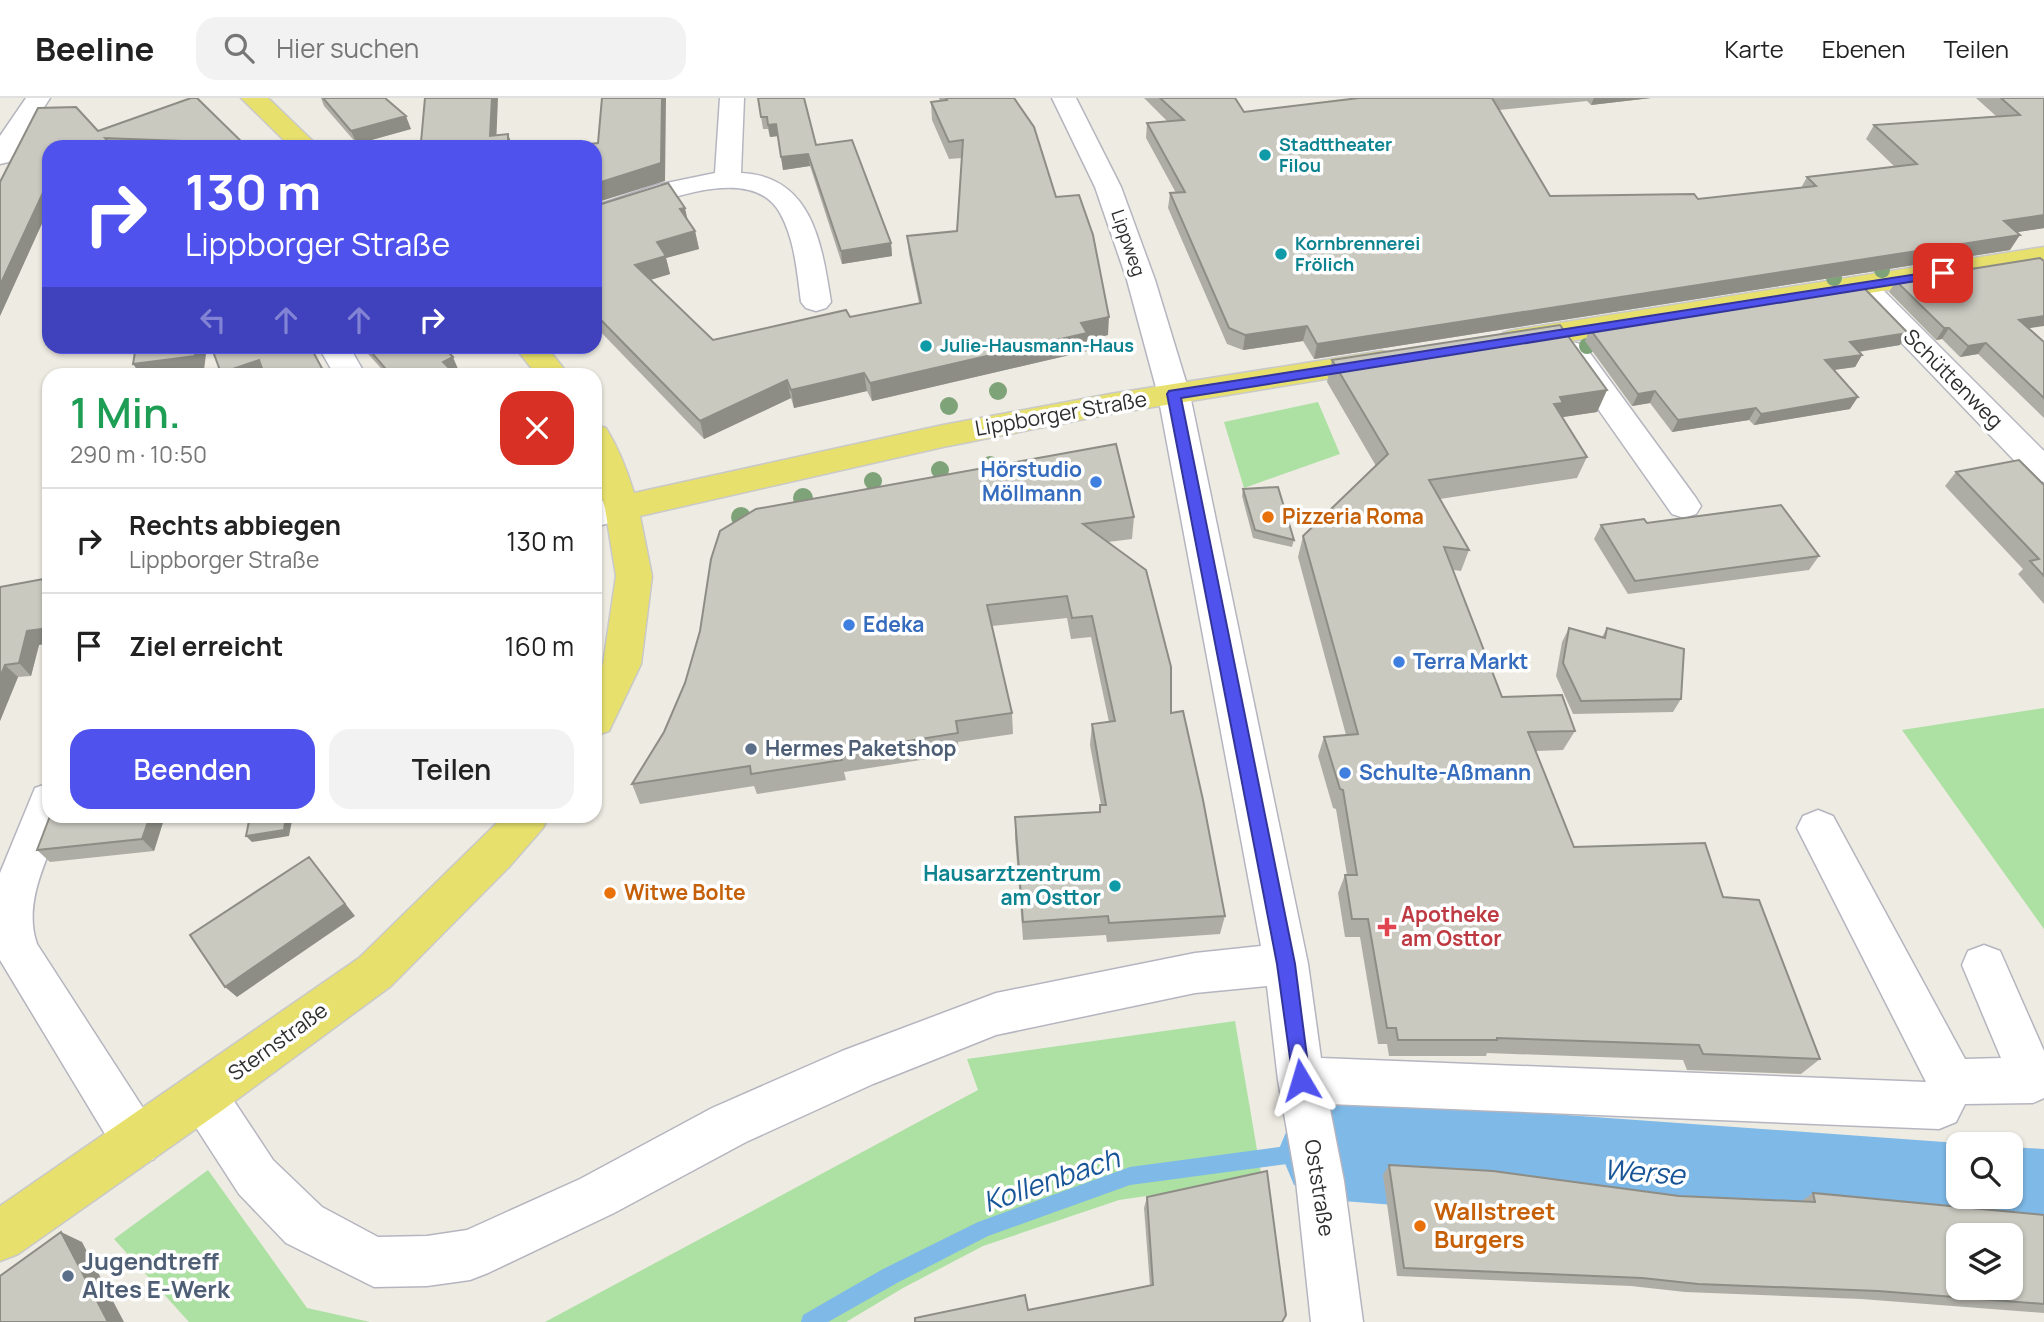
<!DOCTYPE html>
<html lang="de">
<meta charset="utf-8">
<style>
:root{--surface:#fff;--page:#f2f2f2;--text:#222;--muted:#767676;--line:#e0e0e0;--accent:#4f52ed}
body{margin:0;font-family:Manrope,sans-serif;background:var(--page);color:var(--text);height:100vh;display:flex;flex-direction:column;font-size:26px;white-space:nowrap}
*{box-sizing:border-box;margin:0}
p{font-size:23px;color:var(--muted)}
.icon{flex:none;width:38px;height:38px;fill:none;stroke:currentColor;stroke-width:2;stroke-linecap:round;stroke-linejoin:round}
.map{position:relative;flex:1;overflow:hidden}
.sheet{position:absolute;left:42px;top:270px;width:560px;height:455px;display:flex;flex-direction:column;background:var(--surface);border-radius:21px;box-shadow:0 2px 5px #0004}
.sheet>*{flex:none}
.top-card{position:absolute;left:42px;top:42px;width:560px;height:214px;border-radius:21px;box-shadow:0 2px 5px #0004;background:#4f52ed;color:#fff;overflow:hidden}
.controls{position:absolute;left:1946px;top:1034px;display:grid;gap:14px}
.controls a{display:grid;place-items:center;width:77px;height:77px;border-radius:14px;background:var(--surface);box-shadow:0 2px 5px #0004;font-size:35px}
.pin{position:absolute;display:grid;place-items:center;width:60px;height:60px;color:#fff;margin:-30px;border-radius:14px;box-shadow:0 4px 10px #0006}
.me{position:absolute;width:77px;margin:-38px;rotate:353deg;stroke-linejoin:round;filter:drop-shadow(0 0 5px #0008)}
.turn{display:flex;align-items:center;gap:24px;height:147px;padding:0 28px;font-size:32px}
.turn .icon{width:91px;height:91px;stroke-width:2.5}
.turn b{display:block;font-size:49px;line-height:60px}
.lanes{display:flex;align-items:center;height:66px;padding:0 28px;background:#0003;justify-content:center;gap:35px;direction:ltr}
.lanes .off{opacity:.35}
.round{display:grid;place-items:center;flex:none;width:74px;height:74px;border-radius:21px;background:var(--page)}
.summary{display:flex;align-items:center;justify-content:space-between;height:119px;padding:0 28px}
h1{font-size:42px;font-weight:600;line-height:52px;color:#1e9e55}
.primary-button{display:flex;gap:14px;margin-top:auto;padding:14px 28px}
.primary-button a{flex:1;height:80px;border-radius:21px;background:var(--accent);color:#fff;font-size:28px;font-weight:600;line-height:80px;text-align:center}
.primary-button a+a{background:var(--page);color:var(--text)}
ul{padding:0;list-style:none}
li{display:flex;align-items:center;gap:21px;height:105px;padding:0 28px;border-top:2px solid var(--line)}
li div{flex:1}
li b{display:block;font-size:26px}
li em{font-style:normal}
header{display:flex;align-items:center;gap:42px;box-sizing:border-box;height:98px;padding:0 35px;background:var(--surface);border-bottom:2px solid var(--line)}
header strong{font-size:33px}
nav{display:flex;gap:38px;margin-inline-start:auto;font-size:24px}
.search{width:490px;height:63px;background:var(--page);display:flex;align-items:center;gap:18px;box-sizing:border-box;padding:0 24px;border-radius:21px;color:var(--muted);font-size:26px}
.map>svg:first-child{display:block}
.green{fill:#ade0a3}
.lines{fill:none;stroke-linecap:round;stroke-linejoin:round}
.stream{fill:#7eb9e7;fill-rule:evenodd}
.river{fill:#7eb9e7;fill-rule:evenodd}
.minor-casing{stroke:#b5b5c0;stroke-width:3}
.major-casing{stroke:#c9c9c9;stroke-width:3}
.minor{fill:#fff;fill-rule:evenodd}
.major{fill:#e7e06d;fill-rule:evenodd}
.tree{fill:#7fa378}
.wall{fill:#aeada5}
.shaded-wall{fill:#8d8d86}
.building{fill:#cac9c0;stroke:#8d8d86;stroke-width:2;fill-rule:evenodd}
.route{fill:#4f52ed;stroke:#33359a;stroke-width:2}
.culture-dot{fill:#0f9aa8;stroke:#fff;stroke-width:2.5}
.shop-dot{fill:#3f7fe0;stroke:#fff;stroke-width:2.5}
.food-dot{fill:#e8710a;stroke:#fff;stroke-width:2.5}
.service-dot{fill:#5c6f8a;stroke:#fff;stroke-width:2.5}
.health-dot{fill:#e0444e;stroke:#fff;stroke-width:2.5}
.labels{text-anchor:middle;stroke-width:7;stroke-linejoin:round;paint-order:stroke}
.far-culture-label{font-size:18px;font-weight:bold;fill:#0d838f;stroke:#fff;text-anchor:start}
.far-street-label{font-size:18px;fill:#2e2e2e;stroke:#fff}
.street-label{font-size:21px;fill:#2e2e2e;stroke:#fff}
.shop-label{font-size:21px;font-weight:bold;fill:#366cbe;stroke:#fff;text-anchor:start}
.food-label{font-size:21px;font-weight:bold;fill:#c56008;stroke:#fff;text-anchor:start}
.service-label{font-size:21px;font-weight:bold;fill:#4e5e75;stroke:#fff;text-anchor:start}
.culture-label{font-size:21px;font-weight:bold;fill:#0d838f;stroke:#fff;text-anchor:end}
.health-label{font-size:21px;font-weight:bold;fill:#be3a42;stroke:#fff;text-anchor:start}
.near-food-label{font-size:24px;font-weight:bold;fill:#c56008;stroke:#fff;text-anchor:start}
.near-service-label{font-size:24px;font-weight:bold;fill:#4e5e75;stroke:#fff;text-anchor:start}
.near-water-label{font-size:28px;font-style:italic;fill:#185698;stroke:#fff}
</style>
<header>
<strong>Beeline</strong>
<div class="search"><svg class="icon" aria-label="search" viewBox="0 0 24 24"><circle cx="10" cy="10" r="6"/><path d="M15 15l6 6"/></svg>Hier suchen</div>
<nav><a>Karte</a><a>Ebenen</a><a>Teilen</a></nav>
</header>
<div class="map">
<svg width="2044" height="1224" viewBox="0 0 2044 1224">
<rect width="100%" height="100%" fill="#eeebe2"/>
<path class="green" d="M1318,304l22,52 -96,34 -20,-66z
M2044,610v221l-142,-199z
M1235,923l27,158 -143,21 -136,46 -80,42 -57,34h-301l433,-232 -11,-31z
M208,1072l99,138 63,14h-181l-75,-83z"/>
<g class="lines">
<path class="stream" d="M1310,1045l6,3 3,6 -3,6 -6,3 -180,24 -142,51 -91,47 -69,39h-27l2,-7 80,-46 95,-47 152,-55z"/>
<path class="river" d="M1330,1000l628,45 3,1h-3v53h53v-50l33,2v106l-33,-3v-16h-53v13l-628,-49 -36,-15 -15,-36 15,-36z"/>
<defs>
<path id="minor" d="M26,0h24l-41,64 -9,2v-28z
M720,0h24l-3,75c72,3 81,73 90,129l-5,6 -10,3 -10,-3 -5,-6c-4,-30 -6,-62 -21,-89 -32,-57 -140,-1 -185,10v-17l62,-21 58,-12z
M1052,0h24l45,89 34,93 35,115 118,569 13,94 605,24 -129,-254 6,-12 15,-6 15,6 132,243 36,-1 -39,-93 6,-14 16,-6 16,6 44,100v47l-11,5 -68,1 -9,18 -17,7 -610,-25 15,77 19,141h-52l-15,-141 -18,-101 -11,-94 -72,7 -199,42 -123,49 -127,58 -132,71 -126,60 -18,7 -43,6 -53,1 -88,-44 -47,-49 -53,-82 -7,-16 7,-16 17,-7 17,7 53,80 49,47 56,30 49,-1 40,-6 113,-51 132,-71 130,-57 154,-58 199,-40 66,-7 -103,-551 -31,-115 -32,-93z
M1863,179l10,3 171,171v31l-12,-3 -179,-187 -5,-6 5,-6z
M1573,244l11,3 112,153 5,8 -5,8 -12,4 -12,-4 -114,-162 4,-7z
M318,248h31l16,28h-31z
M622,398l12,4 5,8 -5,8 -39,11v-24z
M49,685v33h15c-15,39 -42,86 -27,128l117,181 7,17 -7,17 -17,7 -17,-7 -120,-199v-87l35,-85z"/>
<path id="major" d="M241,0h27l51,49h-28z
M2044,149v18l-530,85 -11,-3 -4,-7 4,-7 11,-3z
M514,248h32l22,28h-32z
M1382,253l11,3 4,7 -4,7 -283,46 -167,33 -303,69 12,60 -11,88 -32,67 -14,5v-55l8,-17 13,-88 -11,-68 -10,-33v-50l11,3c13,21 21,42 28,65l309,-68 167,-31z
M504,718h45l-6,12 -34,39 -118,119 -171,126 -202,142 -18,7v-55l359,-248z"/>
</defs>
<use href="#minor" class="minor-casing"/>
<use href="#major" class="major-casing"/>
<use href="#minor" class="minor"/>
<use href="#major" class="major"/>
</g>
<g class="tree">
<circle cx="1882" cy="172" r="8"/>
<circle cx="1834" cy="180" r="8"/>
<circle cx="1587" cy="248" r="8"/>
<circle cx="998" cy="293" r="9"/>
<circle cx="949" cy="308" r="9"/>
<circle cx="990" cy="367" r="9"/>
<circle cx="940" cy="372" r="9"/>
<circle cx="873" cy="383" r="9"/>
<circle cx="803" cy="400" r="10"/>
<circle cx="741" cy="419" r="10"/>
</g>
<path class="wall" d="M191,0h6l50,49h-198v61l-49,108v-134l38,-74 38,-1 22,24z
M321,0h64l26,31 -54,15 -33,-38z
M758,0l58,47 75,98 1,13 -50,8 -32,-98 -27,4 -5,-34 -8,1 -2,-8h-5z
M939,0h75l42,99 52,138 -21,5v11l-215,50 -5,-10 -73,17 -3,-10 -87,41 -109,-113v-120l93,14 7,11 4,18 -33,9 4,16 -20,6 63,60 137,-23 69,-14 -10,-49 -2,-18 50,-5 5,-73 -13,1 -17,-39 -1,-18 9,-1z
M1144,0h91l9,14 115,-14h292l-60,7 -4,-4 -88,9 51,86 148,3 103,-11 6,-11 88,-10 -29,-28 8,-14 122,-9 -20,-18h68v130l-27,4 -7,18 -696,109 -11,-18 -60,9 -16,-6 -59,-136 2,-15h6l-30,-55 1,-15 21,-1z
M1896,183l133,48 15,13v76l-66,-64 -18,3 -18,-18 -6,1 -47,-48z
M1590,231l310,16 -41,7 3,3 -7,12 -21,3 16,39 -96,16 -5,-5 -77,12 -22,-29 -18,3 -47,-65z
M361,248h82l15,23 -6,3 2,2h-68z
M1332,262l275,30 -10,22 -35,5 25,40 -10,21 -137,21 29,51 -8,21 -8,-1 49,127 73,34 -12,19 -27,1 38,96 149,50 97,162 -19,15 -114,-4 -4,-10 -196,-7 -1,3h-97l-2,-12h-9l-18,-107h-15l-7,-44 7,-18h2l-11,-66 -3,-1 -15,-52 6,-19 22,-2 -48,-178 5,-21 73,-70 -49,-84z
M1956,374l88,13v119l-26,-30 5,-5 -78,-83z
M1243,391l51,51 -2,7 -39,-9 -11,-42z
M1134,419l-2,22 -24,3 63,171 54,203 -5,18 -113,8 -1,-7 -83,5 -8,-103v-20l84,-5 1,-7h1l-11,-60 2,-21 17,-2 -18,-85 -20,2 -4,-21 -75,8 20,87 1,21 -55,8 1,12 -115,18 2,8 -89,14 -3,-8 -114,18 -8,-20 32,-52 21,-49 15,-52 11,-72z
M1601,427l218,31 -10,14 -181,24 -34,-55z
M49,480v65l-10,2 -8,31 -13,1 -18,44v-134z
M1569,530l33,9 5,-9 74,71 -8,13 -100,2 -17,-38 6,-34z
M50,718h115l-11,35 -104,11 -13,-12z
M1389,1067l290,31 121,6 13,-9 231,22v98l-183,-14 -176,-7 -54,-6 -234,-10 -14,-101z
M1147,1099l135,125 -254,-12 122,-24 -6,-78z"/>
<path class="shaded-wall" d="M492,0h6l-2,49 -6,-11z
M662,0h4l-1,83 -70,22v-19z
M1594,0h57l-60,7z
M406,18l5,13 -54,15 -6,-13z
M776,26l2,12 -8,1 -2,-12z
M508,36l5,13h-5z
M808,56l2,12 -27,4 -2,-13z
M47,86l2,3v21l-49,108v-31z
M685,110l4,18 -9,-17z
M2044,117v13l-50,8 10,-15z
M695,133l4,18 -33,9 4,16 -30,9 -5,-18 22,-23z
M2020,137l-10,15 -696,109 3,-15z
M891,145l1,13 -50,8 -1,-13z
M2044,218v10l-33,5 8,-11z
M1109,219l-1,18 -21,5v11l-215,50 -2,-18 211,-60z
M1307,228l-4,15 -60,9 2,-15z
M1944,230h5l-7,11 -6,1z
M1908,235l-8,12 -57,9 7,-12z
M1986,245l-8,11 -18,3 8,-11z
M196,248h11l-3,24 -36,4h-28l-7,-10z
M1862,257l-7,12 -37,5 7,-12z
M453,259l5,12 -6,3 2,2h-13l2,-12z
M259,262l8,13 -5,1h-40l-1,-1z
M864,275l3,18 -73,17 -3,-18z
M787,282l4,18 -87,41 -4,-18z
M1607,292l-10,22 -40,6 -3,-14 6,-7z
M1655,293l-5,12 -18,3 6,-12z
M1858,299l-8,12 -96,16 7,-11z
M1756,310l-7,12 -77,12 6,-12z
M49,530v15l-10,2 -8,31 -12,-13 8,-32z
M5,567l13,12 -18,44v-44z
M150,718h15l-11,35 -12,-12z
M286,718h7l-4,20 -37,6 -6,-6z
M309,759l46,59 -118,81 -12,-10z
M61,1134l21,10 42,80h-16z"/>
<path class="building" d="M191,0h6l50,49h-60l-5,-6 -77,-3 8,9h-64v38l-2,-1 -47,101v-103l38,-74 38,-1 22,24z
M323,0h62l21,18 -55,15z
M425,0h67l-2,38 18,-2v13h-82l-5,-5z
M602,0h60l-1,65 -66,21v-37h-32l35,-4z
M758,0h46l12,47 36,-5 39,103 -50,8 -33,-97 -27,3 -5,-33 -8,1 -1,-8h-6z
M946,0h68l20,29 22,70 23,-2 14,40 16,82 -28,6 6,10 -217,50 -6,-10 -73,17 -4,-10 -87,41 -105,-107v-108l73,-23 17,25 -5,1 15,22 -38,11 9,14 -31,9 78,75 133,-30 4,7 71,-14 -14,-67 50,-5 6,-91 -14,2 -18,-40 16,-2z
M1160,0h75l9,14 115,-14h133l58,98 144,-2 4,5 118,-13 -9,-9 110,-13 -43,-39 146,-10 -19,-17h43v117l-40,6 16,14 -703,109 -10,-18 -62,9 -16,-7 -59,-135 15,-1 -38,-69 37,-3z
M2040,160l4,3v55l-25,4 25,22v56l-58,-55 -18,3 -19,-18h-5l-48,-47z
M1862,188l46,47 -58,9 12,13 -37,5 33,37 -97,17 -5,-6 -78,12 -23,-29 -17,3 -48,-65z
M1560,227l47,65 -47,7 3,6 -9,1 33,53 -158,23 40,70 -25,-3 58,150 60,-2 13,36 -47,1 46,115 131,-4 18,54 36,3 61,159 -117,-5 -4,-9 -202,-7v2h-99l-2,-12h-9l-19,-109h-16l-7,-44h12l-14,-85 -3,-1 -16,-52 34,-3 -55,-198 85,-82 -56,-94z
M136,248h60l-1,10 -62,8z
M211,248h14l7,3 10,-3h68l15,28h-61l-5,-14 -38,13z
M366,248h77l10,11 -10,5 8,8 -10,4h-51z
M1116,346l18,73 -51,7 63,46 25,97v46l12,-2 20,89 22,116 -116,7 -1,-7 -85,6 -8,-105 85,-5v-7h6l-14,-81 23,-3 -23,-105 -20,2 -5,-22 -80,9 25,108 -56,8 2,12 -118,19 2,8 -91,14 -1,-8 -118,18 32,-52 21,-49 15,-52 11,-72 9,-28 36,-22z
M2019,362l25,25v91l-14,-15 9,-2 -83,-87z
M1278,389l16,53 -39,-10 -12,-41z
M1781,407l38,51 -184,25 -34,-56 43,-6 3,4z
M49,480v50l-22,3 -8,32 -14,2 -5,12v-90z
M1569,530l36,10 2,-10 77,21 -3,50 -100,2 -18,-38z
M50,718h100l-8,23 -105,11z
M250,718h36l-2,14 -38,6z
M309,759l36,47 -120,83 -35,-52z
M1389,1067l104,6 186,25 136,6 -2,-9 231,22v89l-166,-13 -180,-7 -56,-6 -238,-10zM1958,1138h53v52h-53z
M1267,1073l19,144 -4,7h-367v-4l110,-23 3,15 125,-25 -6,-88z
M61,1134l47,90h-108v-46z"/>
<path class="route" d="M1943,172l6,3 -2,3 -766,122 114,566 15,116 -2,7 -7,2 -7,-2 -17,-123 -110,-570 2,-3z"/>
<g class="culture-dot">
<circle cx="1265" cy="57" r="7"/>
<circle cx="1281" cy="156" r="7"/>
<circle cx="926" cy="248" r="7"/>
<circle cx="1115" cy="788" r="7"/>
</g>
<g class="shop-dot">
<circle cx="1096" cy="384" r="7"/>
<circle cx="849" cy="527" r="7"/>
<circle cx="1399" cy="564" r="7"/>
<circle cx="1345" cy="675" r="7"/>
</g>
<g class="food-dot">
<circle cx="1268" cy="419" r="7"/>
<circle cx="610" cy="795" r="7"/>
<circle cx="1420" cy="1128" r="7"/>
</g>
<g class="service-dot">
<circle cx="751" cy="651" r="7"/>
<circle cx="68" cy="1178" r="7"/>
</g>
<path class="health-dot" d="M1383.5 818.5h7v7h7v7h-7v7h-7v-7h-7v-7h7z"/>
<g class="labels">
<g class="far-culture-label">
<text x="1279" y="53">Stadttheater<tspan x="1279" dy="21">Filou</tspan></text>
<text x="1295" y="152">Kornbrennerei<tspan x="1295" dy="21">Frölich</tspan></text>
<text x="940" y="254">Julie-Hausmann-Haus</text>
</g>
<g class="far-street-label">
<text transform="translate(1128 145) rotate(71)" y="6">Lippweg</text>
</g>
<g class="street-label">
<text transform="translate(1953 281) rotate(45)" y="7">Schüttenweg</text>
<text transform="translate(1061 316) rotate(-10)" y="7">Lippborger Straße</text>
<text transform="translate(278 944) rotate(-36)" y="7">Sternstraße</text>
<text transform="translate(1319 1090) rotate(81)" y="7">Oststraße</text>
</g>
<g class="shop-label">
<text x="1082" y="379" text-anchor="end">Hörstudio<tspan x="1082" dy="24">Möllmann</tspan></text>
<text x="863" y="534">Edeka</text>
<text x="1413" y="571">Terra Markt</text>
<text x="1359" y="682">Schulte-Aßmann</text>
</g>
<g class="food-label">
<text x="1282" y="426">Pizzeria Roma</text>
<text x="624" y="802">Witwe Bolte</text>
</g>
<g class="service-label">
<text x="765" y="658">Hermes Paketshop</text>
</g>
<g class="culture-label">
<text x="1101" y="783">Hausarztzentrum<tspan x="1101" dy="24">am Osttor</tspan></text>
</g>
<g class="health-label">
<text x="1401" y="824">Apotheke<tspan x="1401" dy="24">am Osttor</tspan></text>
</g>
<g class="near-food-label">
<text x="1434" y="1122">Wallstreet<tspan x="1434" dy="28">Burgers</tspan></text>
</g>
<g class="near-service-label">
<text x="82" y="1172">Jugendtreff<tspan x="82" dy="28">Altes E-Werk</tspan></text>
</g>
<g class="near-water-label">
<text transform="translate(1644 1074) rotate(4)" y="10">Werse</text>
<text transform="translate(1051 1082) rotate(-19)" y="10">Kollenbach</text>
</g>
</g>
</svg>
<div class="controls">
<a><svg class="icon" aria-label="search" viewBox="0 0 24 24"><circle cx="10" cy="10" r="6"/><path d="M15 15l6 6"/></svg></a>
<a><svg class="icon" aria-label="layers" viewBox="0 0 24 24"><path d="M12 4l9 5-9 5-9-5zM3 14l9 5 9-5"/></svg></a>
</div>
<div class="pin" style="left:1943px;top:175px;background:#d93025"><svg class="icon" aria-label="arrive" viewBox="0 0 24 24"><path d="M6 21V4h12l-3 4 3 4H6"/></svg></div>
<svg class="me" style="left:1301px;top:982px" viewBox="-20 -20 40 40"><path d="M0-17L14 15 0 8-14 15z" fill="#4f52ed" stroke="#fff" stroke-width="4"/></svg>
<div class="top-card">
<div class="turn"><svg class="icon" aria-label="right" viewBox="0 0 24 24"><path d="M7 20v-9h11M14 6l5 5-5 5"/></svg><div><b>130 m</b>Lippborger Straße</div></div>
<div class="lanes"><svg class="icon off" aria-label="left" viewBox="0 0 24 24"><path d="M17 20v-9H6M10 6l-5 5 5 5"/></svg><svg class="icon off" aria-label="ahead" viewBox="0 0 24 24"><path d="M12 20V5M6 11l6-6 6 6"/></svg><svg class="icon off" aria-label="ahead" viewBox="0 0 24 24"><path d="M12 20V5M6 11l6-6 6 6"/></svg><svg class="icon" aria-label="right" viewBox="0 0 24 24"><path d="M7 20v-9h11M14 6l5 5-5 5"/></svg></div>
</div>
<section class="sheet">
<div class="summary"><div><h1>1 Min.</h1><p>290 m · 10:50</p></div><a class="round" style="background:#d93025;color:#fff"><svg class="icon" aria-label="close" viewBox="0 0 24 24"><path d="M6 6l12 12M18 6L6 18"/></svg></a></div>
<ul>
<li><svg class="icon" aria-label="right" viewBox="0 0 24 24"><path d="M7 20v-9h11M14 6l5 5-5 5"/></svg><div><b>Rechts abbiegen</b><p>Lippborger Straße</p></div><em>130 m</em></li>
<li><svg class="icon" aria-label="arrive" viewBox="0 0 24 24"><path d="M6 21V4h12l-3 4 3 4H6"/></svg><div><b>Ziel erreicht</b></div><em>160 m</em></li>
</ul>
<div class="primary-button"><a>Beenden</a><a>Teilen</a></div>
</section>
</div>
